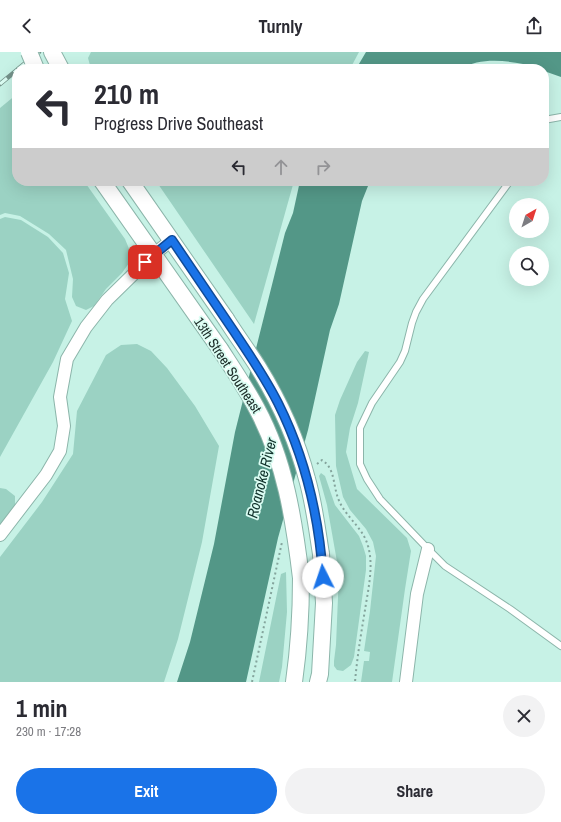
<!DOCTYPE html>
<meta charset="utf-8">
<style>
:root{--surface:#fff;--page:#f2f2f3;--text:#2b2b33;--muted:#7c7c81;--accent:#1a73e8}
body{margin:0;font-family:"Archivo Narrow",sans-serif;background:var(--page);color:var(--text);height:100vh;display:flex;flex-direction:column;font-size:15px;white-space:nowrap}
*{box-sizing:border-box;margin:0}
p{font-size:13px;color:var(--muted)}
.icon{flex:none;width:22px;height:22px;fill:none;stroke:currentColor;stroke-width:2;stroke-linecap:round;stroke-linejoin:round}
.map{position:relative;height:630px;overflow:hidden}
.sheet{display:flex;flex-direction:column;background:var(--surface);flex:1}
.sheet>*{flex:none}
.hud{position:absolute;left:12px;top:12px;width:537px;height:122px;border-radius:16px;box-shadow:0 4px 16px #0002;background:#fff;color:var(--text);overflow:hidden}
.needle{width:26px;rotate:39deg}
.buttons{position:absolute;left:509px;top:146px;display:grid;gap:8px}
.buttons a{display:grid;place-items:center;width:40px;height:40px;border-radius:50%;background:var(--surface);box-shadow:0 4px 16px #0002;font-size:20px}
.pin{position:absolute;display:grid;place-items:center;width:34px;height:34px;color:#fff;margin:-17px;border-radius:8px;box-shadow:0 2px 6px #0006}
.me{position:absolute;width:44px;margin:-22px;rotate:356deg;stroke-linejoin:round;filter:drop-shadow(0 0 3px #0008)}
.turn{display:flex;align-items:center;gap:14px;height:84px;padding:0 16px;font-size:18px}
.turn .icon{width:52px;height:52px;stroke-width:2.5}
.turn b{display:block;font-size:28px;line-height:34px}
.lanes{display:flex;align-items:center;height:38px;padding:0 16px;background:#0003;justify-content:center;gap:20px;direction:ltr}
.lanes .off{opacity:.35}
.round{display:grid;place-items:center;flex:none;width:42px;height:42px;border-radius:21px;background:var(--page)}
.summary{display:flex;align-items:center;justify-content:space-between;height:68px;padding:0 16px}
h1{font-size:24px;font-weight:800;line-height:30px}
.button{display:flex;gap:8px;margin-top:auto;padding:8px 16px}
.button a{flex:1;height:46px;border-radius:24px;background:var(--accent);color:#fff;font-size:16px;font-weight:800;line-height:46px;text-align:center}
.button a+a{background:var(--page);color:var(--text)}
header{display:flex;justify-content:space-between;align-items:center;height:52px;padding:0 16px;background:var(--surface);font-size:18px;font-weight:800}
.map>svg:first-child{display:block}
.green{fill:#9bd2c3}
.water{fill:#539787}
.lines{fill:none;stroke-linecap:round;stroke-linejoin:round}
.lane-casing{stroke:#8cb5aa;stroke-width:8}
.street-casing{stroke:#8cb5aa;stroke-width:14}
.secondary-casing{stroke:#8cb5aa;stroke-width:18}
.path{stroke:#84a49c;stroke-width:2;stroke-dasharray:2 3;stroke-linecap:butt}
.lane{stroke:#fff;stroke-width:6}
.street{stroke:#fff;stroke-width:12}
.secondary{stroke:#fff;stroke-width:16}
.rail-casing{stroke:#74928a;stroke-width:4.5}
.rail{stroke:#dbfdf3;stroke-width:3;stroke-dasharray:9;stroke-linecap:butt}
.secondary-bridge-casing{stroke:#8cb5aa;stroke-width:18;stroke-linecap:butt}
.secondary-bridge{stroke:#fff;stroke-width:16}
.route-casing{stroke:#114b97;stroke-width:10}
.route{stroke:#1a73e8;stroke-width:7}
.labels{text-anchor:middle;stroke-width:3.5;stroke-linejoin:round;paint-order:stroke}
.street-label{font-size:14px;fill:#1b2b27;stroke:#dbfdf3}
.water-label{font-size:15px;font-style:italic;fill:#11332c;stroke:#dbfdf3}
</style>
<header><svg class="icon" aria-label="back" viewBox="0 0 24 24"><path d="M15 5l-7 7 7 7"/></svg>Turnly<svg class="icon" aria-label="share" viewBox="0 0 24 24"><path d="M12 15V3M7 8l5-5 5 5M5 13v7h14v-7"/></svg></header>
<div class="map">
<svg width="561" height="630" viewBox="0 0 561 630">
<rect width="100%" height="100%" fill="#c7f2e6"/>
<path class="green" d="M91,0h268l-9,17h-259l-3,-11z
M17,42v87h67l41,58 5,12 -1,12 -7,10 -16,16 -12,17 -8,4 -10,-4 -4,-9 1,-18 -7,-29 -17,-16 -29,-18 -15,-3 -5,2v-107z
M156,129h138l-40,143z
M5,165l16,3 27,17 15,16 6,20 -4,26 7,22 -19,41 -53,95v-238z
M137,292l14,7 16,17 28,38 24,40 -17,96 -24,97 -14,43h-164v-125l42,-55 31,-48 4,-43 29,-56 15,-10z
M365,299l4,1 -11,51 -8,25 -4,24 11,37 50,49 4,13 -6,38 -13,93h-31l3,-21h5l1,-9 -6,-1 6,-40 6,-55 -3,-14 -7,-13 -16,-19 -7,-13 -7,-31 -1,-51 5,-15 17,-38z
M321,421l4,3 10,29 24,31 4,10 3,10v14l-12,87 -3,8 -8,6 -6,-1 -3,-4v-5l2,-16 3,-72 -12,-68 -8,-29z
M0,436l6,1 9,7v10l-15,19z
M286,520l1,40 -5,55 -3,15h-20l22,-108z"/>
<path class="water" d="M366,0h195v25l-17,-6v-2c-8,0 -14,-4 -21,-5 -20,-4 -45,-6 -62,5h-105z
M300,129h70l-8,20 -23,103 -9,26 -22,100 -30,108 -32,144h-69l13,-40 24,-98 21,-112 50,-199 8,-20z"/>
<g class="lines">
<defs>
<path id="lane" d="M544,68l17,-3
M510,129l-87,118 -7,13 -4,11 -7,28 -5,11 -28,41 -12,25v36l7,15 13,20 48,50 17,17 65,43 51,37"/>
<path id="street" d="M0,483l46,-60 14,-24 4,-25 -4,-29 7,-38 19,-32 21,-27 47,-46 18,-14
M406,630l11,-88 11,-45"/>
<path id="secondary" d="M52,0l9,17
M102,129l118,168
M130,129l96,138
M294,630c5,-35 7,-69 7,-104
M318,630l2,-8 4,-71 -3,-49"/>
</defs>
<use href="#lane" class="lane-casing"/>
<use href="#street" class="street-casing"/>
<use href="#secondary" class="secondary-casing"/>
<path class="path" d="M317,412l5,-4c13,8 11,25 16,38 6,18 25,29 30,48 6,20 0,44 -3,64 -4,24 -8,48 -10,72
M252,630l30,-140"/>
<use href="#lane" class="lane"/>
<use href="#street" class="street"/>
<use href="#secondary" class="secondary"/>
<defs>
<path id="rail" d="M18,17l21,-17
M0,32l17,-14"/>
</defs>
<use href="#rail" class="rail-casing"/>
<use href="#rail" class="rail"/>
<defs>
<path id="secondary-bridge" d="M29,0l7,17
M226,267c10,16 22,32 32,48 21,34 39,73 49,112 7,24 10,50 14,75
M220,297c13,20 26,39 37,60 28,52 37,111 44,169"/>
</defs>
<use href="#secondary-bridge" class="secondary-bridge-casing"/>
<use href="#secondary-bridge" class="secondary-bridge"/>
</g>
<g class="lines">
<defs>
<path id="route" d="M145,210l27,-22c20,30 41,60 61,90 16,24 32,47 45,73 27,54 41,113 45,174"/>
</defs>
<use href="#route" class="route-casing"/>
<use href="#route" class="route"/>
</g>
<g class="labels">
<g class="street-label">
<text transform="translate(228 313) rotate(57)" y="5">13th Street Southeast</text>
</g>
<g class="water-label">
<text transform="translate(262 426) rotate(-76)" y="5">Roanoke River</text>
</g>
</g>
</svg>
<div class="buttons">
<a><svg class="needle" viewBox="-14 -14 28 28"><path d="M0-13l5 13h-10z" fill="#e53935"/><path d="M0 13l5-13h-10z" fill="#7c7c81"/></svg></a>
<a><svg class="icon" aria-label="search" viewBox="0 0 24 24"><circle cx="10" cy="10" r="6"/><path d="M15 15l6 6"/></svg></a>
</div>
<div class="pin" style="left:145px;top:210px;background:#d93025"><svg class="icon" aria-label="arrive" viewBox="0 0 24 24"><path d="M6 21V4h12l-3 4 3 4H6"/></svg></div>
<svg class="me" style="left:323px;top:525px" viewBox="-20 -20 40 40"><circle r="19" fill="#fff"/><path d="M0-13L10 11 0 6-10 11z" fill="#1a73e8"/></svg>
<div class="hud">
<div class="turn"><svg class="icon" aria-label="left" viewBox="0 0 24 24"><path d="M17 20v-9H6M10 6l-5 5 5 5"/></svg><div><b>210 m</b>Progress Drive Southeast</div></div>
<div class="lanes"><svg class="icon" aria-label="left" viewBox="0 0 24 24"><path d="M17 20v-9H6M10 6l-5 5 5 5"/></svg><svg class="icon off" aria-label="ahead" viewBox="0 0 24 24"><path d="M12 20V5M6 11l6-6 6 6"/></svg><svg class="icon off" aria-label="right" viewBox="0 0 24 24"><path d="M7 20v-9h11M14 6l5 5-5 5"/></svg></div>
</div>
</div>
<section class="sheet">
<div class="summary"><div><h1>1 min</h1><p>230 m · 17:28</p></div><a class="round"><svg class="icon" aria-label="close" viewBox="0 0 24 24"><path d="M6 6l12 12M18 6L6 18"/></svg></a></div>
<div class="button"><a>Exit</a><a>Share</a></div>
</section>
